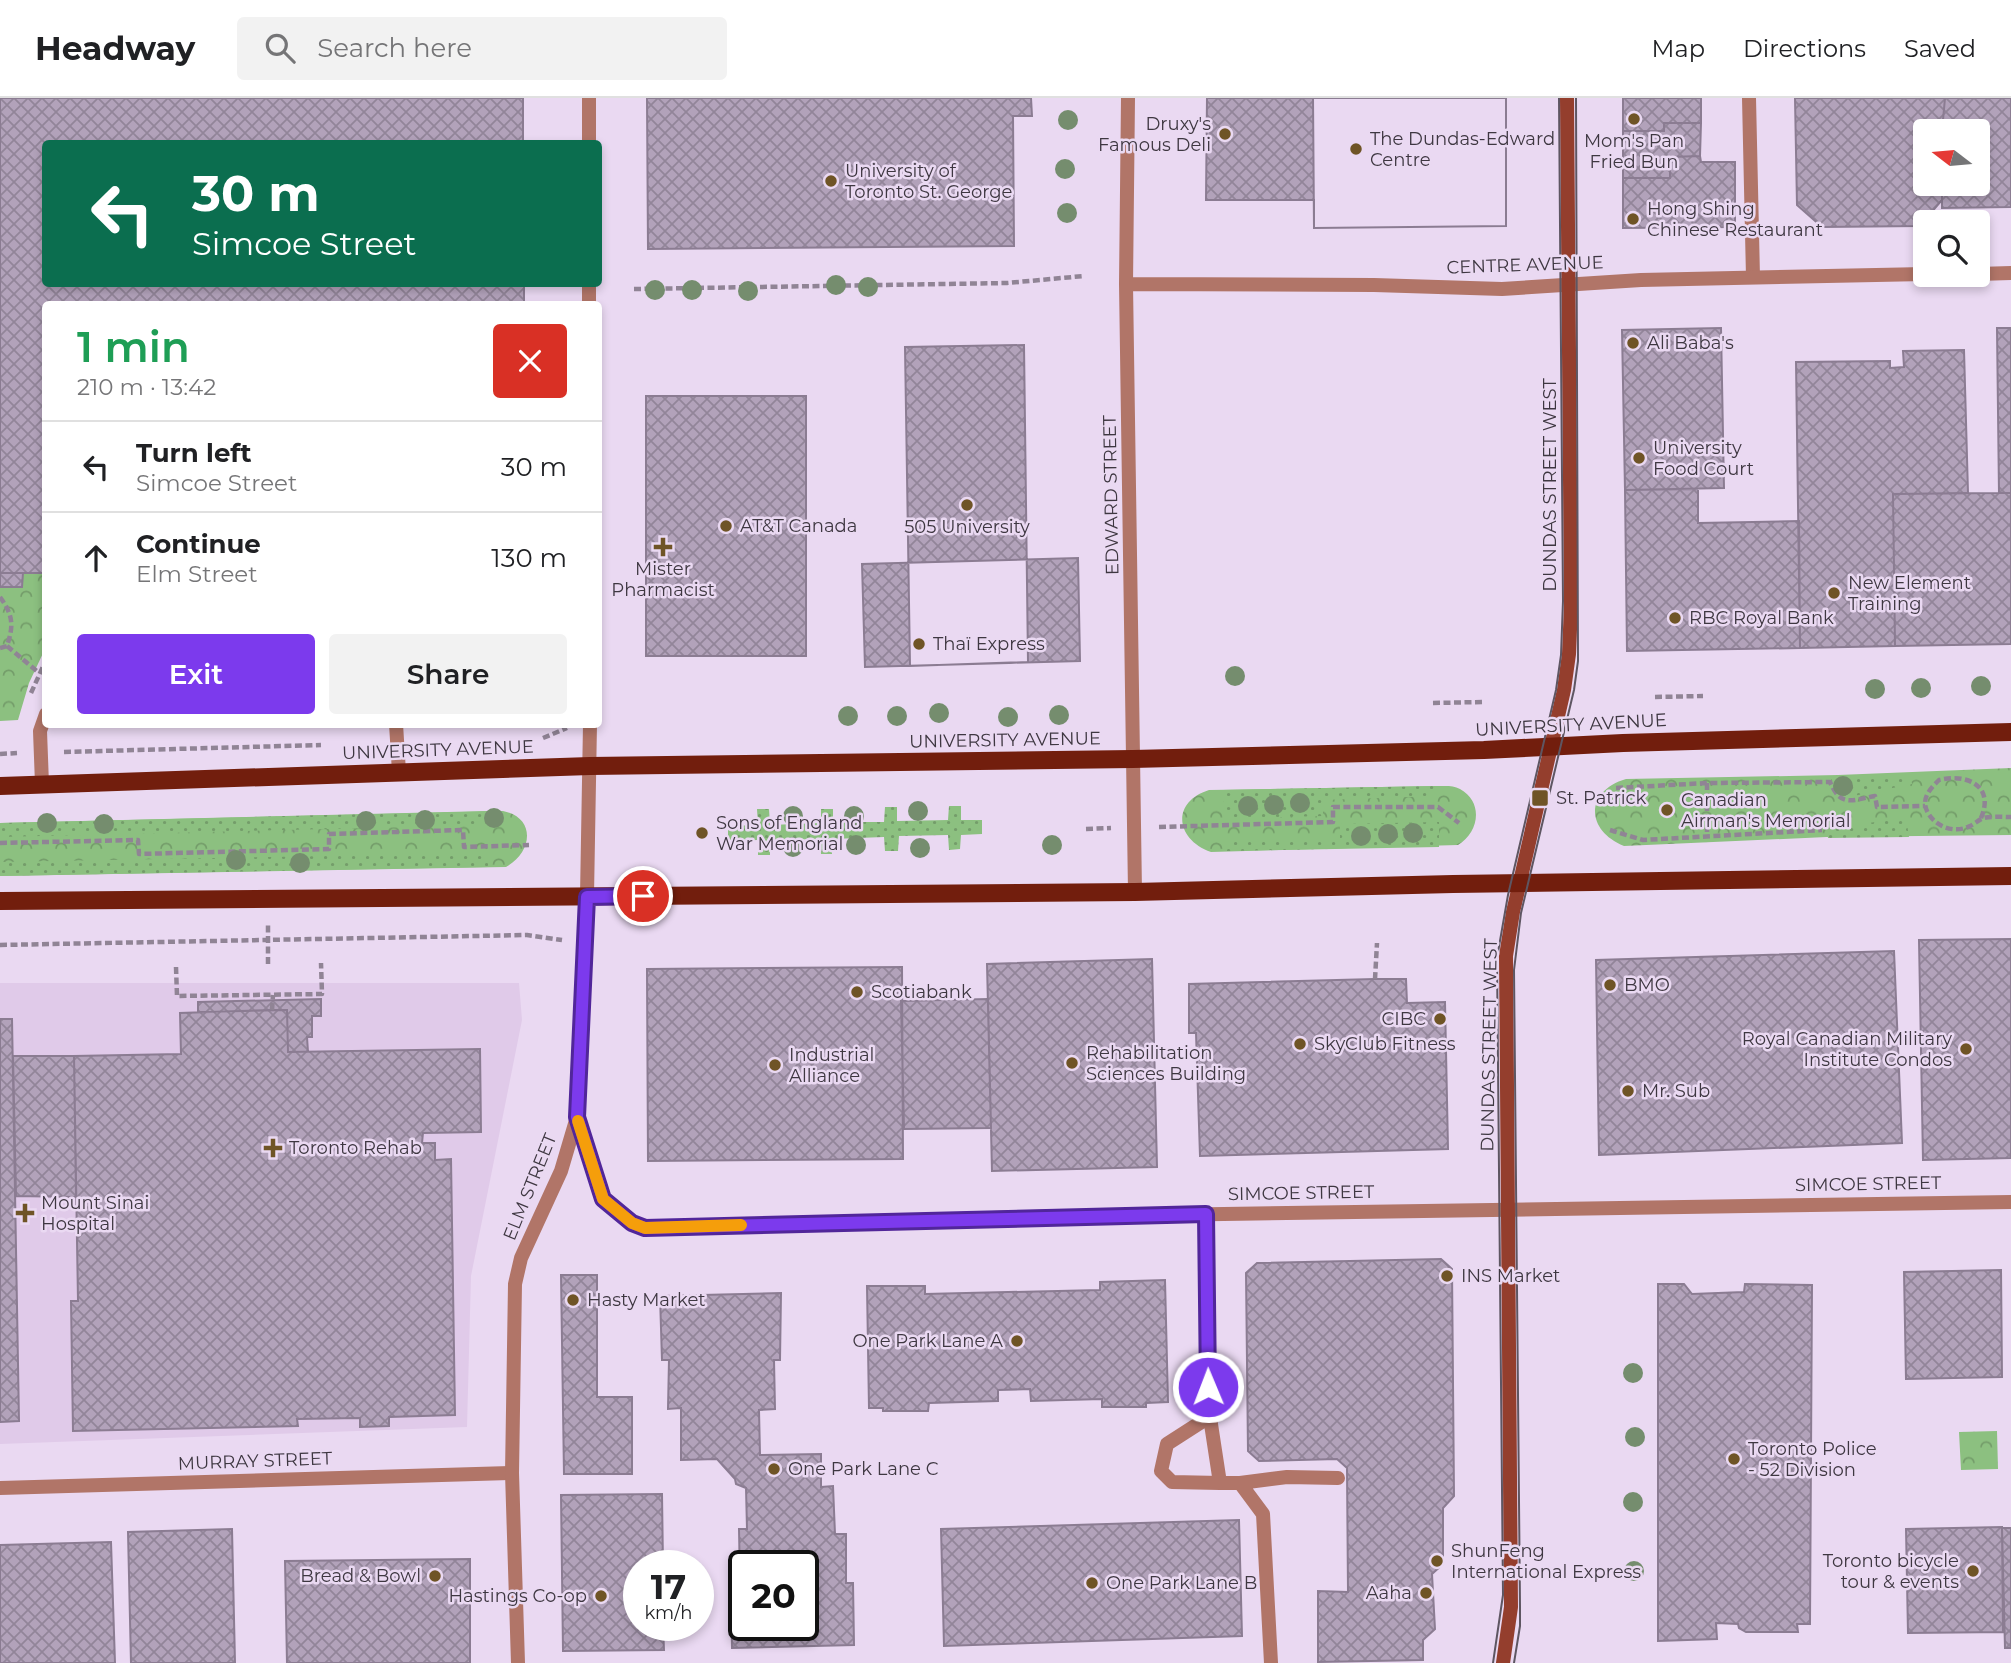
<!DOCTYPE html>
<meta charset="utf-8">
<style>
:root{--surface:#fff;--page:#f2f2f2;--text:#202124;--muted:#757577;--line:#e0e0e0;--accent:#7c3aed}
body{margin:0;font-family:Montserrat,sans-serif;background:var(--page);color:var(--text);height:100vh;display:flex;flex-direction:column;font-size:26px;white-space:nowrap}
*{box-sizing:border-box;margin:0}
p{font-size:23px;color:var(--muted)}
.icon{flex:none;width:38px;height:38px;fill:none;stroke:currentColor;stroke-width:2;stroke-linecap:round;stroke-linejoin:round}
.map{position:relative;flex:1;overflow:hidden}
.panel{position:absolute;left:42px;top:203px;width:560px;height:427px;display:flex;flex-direction:column;background:var(--surface);border-radius:7px;box-shadow:0 4px 10px #0003}
.panel>*{flex:none}
.top-card{position:absolute;left:42px;top:42px;width:560px;height:147px;border-radius:7px;box-shadow:0 4px 10px #0003;background:#0b6e4f;color:#fff;overflow:hidden}
.needle{width:46px;rotate:286deg}
.fabs{position:absolute;left:1913px;top:21px;display:grid;gap:14px}
.fabs a{display:grid;place-items:center;width:77px;height:77px;border-radius:7px;background:var(--surface);box-shadow:0 4px 10px #0003;font-size:35px}
.speed{position:absolute;left:623px;top:1452px;display:flex;gap:14px;font-size:35px;font-weight:700;text-align:center}
.speed>*{display:grid;place-content:center;width:91px;height:91px;border-radius:50%;background:var(--surface);box-shadow:0 4px 10px #0003;line-height:1}
.speed small{font-size:18px;font-weight:400}
.speed .limit{border:4px solid #111;border-radius:10px;background:#fff;color:#111}
.pin{position:absolute;display:grid;place-items:center;width:60px;height:60px;color:#fff;margin:-30px;border:4px solid #fff;border-radius:50%;box-shadow:0 2px 7px #0007}
.me{position:absolute;width:77px;margin:-38px;rotate:359deg;stroke-linejoin:round;filter:drop-shadow(0 0 5px #0008)}
.turn{display:flex;align-items:center;gap:24px;height:147px;padding:0 35px;font-size:32px}
.turn .icon{width:91px;height:91px;stroke-width:2.5}
.turn b{display:block;font-size:49px;line-height:60px}
.round{display:grid;place-items:center;flex:none;width:74px;height:74px;border-radius:7px;background:var(--page)}
.head{display:flex;align-items:center;justify-content:space-between;height:119px;padding:0 35px}
h1{font-size:42px;font-weight:600;line-height:52px;color:#1e9e55}
.cta{display:flex;gap:14px;margin-top:auto;padding:14px 35px}
.cta a{flex:1;height:80px;border-radius:7px;background:var(--accent);color:#fff;font-size:28px;font-weight:600;line-height:80px;text-align:center}
.cta a+a{background:var(--page);color:var(--text)}
ul{padding:0;list-style:none}
li{display:flex;align-items:center;gap:21px;height:91px;padding:0 35px;border-top:2px solid var(--line)}
li div{flex:1}
li b{display:block;font-size:26px}
li em{font-style:normal}
header{display:flex;align-items:center;gap:42px;box-sizing:border-box;height:98px;padding:0 35px;background:var(--surface);border-bottom:2px solid var(--line)}
header strong{font-size:33px}
nav{display:flex;gap:38px;margin-inline-start:auto;font-size:24px}
.search{width:490px;height:63px;background:var(--page);display:flex;align-items:center;gap:18px;box-sizing:border-box;padding:0 24px;border-radius:7px;color:var(--muted);font-size:26px}
.map>svg:first-child{display:block}
.built{fill:#e0cae9}
.park{fill:url(#park-crowns)}
.garden{fill:url(#garden-dots)}
.building{fill:url(#building-cross-hatch);stroke:#8b7c92;stroke-width:2;fill-rule:evenodd}
.lines{fill:none;stroke-linecap:round;stroke-linejoin:round}
.path{stroke:#908495;stroke-width:4.5;stroke-dasharray:7 3.5;stroke-linecap:butt}
.service{stroke:#b17568;stroke-width:14}
.minor{stroke:#b17568;stroke-width:14}
.tertiary{stroke:#b17568;stroke-width:14}
.secondary{stroke:#943e2d;stroke-width:14}
.primary{stroke:#721e0d;stroke-width:18}
.tram{stroke:#5e5662;stroke-width:2}
.tree{fill:#758d6e}
.route-casing{stroke:#51269a;stroke-width:18}
.route{stroke:#7c3aed;stroke-width:12}
.slow{stroke:#f59e0b;stroke-width:12}
.poi-dot{fill:#6f5426;stroke:#ead9f2;stroke-width:2.5}
.labels{text-anchor:middle;stroke-width:5;stroke-linejoin:round;paint-order:stroke}
.poi-label{font-size:18px;fill:#3e3741;stroke:#ead9f2;text-anchor:start}
.street-label{font-size:18px;fill:#3e3741;stroke:#ead9f2}
</style>
<header>
<strong>Headway</strong>
<div class="search"><svg class="icon" aria-label="search" viewBox="0 0 24 24"><circle cx="10" cy="10" r="6"/><path d="M15 15l6 6"/></svg>Search here</div>
<nav><a>Map</a><a>Directions</a><a>Saved</a></nav>
</header>
<div class="map">
<svg width="2011" height="1565" viewBox="0 0 2011 1565">
<defs>
<pattern id="park-crowns" width="20" height="18" patternUnits="userSpaceOnUse" patternTransform="scale(1.75)"><rect width="20" height="18" fill="#8cc080"/><path d="M2 6a3 3 0 1 1 6 0M12 15a3 3 0 1 1 6 0" fill="none" stroke="#749d6a"/></pattern>
<pattern id="garden-dots" width="8" height="8" patternUnits="userSpaceOnUse" patternTransform="scale(1.75)"><rect width="8" height="8" fill="#8cc080"/><path d="M2 2h.1M6 6h.1" fill="none" stroke="#749d6a" stroke-width="1.8" stroke-linecap="round"/></pattern>
<pattern id="building-cross-hatch" width="8" height="8" patternUnits="userSpaceOnUse" patternTransform="scale(1.75)"><rect width="8" height="8" fill="#b2a2ba"/><path d="M0 0l8 8M0 8l8-8" fill="none" stroke="#928599"/></pattern>
</defs>
<rect width="100%" height="100%" fill="#ead9f2"/>
<path class="built" d="M0,885h519l3,37 -51,256 -4,151 -467,17z"/>
<path class="park" d="M0,475h45v76l-16,34 -11,37 -18,1z
M2011,670v67l-184,2 -203,9c-39,-16 -39,-55 2,-67l212,-4z
M1437,688c8,0 16,-1 23,3 24,13 19,44 -2,56l-247,7c-36,-13 -40,-50 -2,-62z
M503,713c34,7 29,42 3,56l-506,9v-53z
M1997,1333l1,38 -37,1 -2,-38z"/>
<path class="garden" d="M1911,678l1,8 -68,14 -9,-3 -4,-16z
M1437,688v10l-114,4v16l-99,3 -1,-29z
M949,708h12v14h21v14l-21,1 -1,14 -11,1 -1,-15 -49,1 -1,15h-13l-1,-14 -52,2v15h-11l-1,-15 -50,1v15h-12v-15l-30,1v-15l30,-1 -1,-16h12l1,16 51,-2v-14h12v13h51l1,-15h12v14l51,-1z
M488,713v14l-488,12v-14z
M1899,720l8,6 2,13 -81,1 -1,-8z
M1439,724v25l-214,4 1,-9 114,-3v-15z
M488,755v14l-488,9v-14z"/>
<path class="building" d="M0,0h523v46h-477v140h478v20h-478v269h-46z
M647,0h384l1,18h-19l1,130 -366,3z
M1207,0h299v128l-192,2v-28h-108z
M1313,0h193v128l-192,2z
M1623,0h78v25h-37v8h-41z
M1795,0h150l-3,33h-17v53h17v16l-22,26 -98,1 -25,-22z
M1945,0h66v109l-69,1v-24h36v-53h-36z
M1664,25h37l-1,33 -30,1v21h-47v-47h41z
M1700,58l1,6h34v65l-112,1v-50h47v-21z
M1721,230l3,160 -99,2 -3,-160z
M1997,230h14v165h-12z
M1024,247l4,317 -118,4 -5,-319z
M1964,252l4,143 -75,1 2,152 -95,2 -4,-286 94,-1v7l14,-1 -1,-16z
M646,298h160v260h-160z
M1698,391v34l101,-2 1,127 -173,3 -2,-161z
M1999,395h12v151l-116,2 -2,-152z
M1078,460l2,103 -215,6 -3,-103z
M0,475h23l-1,14h-22z
M2011,841v219l-88,2 -4,-220z
M1894,853l8,192 -303,12 -3,-195z
M1152,861l5,208 -165,4 -5,-207z
M902,869l1,192 -255,2 -1,-192z
M1375,881h31l1,24 38,-1 3,147 -248,7 -4,-123h-7v-49z
M321,901v17h-9v21h-5l1,15h-20l-1,-42 -89,2v-10z
M988,901l3,129 -87,1 -3,-128z
M272,912h15l1,42 192,-3 1,83 -58,1 -1,10h13v17l16,-1 4,256 -66,2v9l-29,1v-9l-63,1 1,7 -225,5 -2,-130h7l-4,-245 107,-2 -1,-41z
M0,921h12l7,402 -19,1z
M13,958h61l2,141 -60,-1z
M1441,1161l11,10 2,227 -11,12v56l-11,10 3,55 -12,11v20l-105,2v-71l30,1 -1,-124 -10,-9 -78,2 -11,-10 -2,-178 11,-10z
M2001,1172l1,107 -96,2 -2,-107z
M561,1177h36v122h35v77h-68z
M1165,1182l3,122 -22,1v4h-44v-8l-71,2 -1,-12 -32,1v11l-69,2 -1,8h-45v-3h-14l-2,-122h58v8l175,-4v-8z
M1658,1186h26l8,10 52,-2 1,-8 67,1 -2,339h-13l1,8h-52l-7,-4 -1,-4 -22,-1 1,16 -59,2z
M781,1195l-1,67h-6l1,49 -16,1 1,45 61,-1v33l12,-1 2,48h11v49h7l1,62 -122,3 -1,-66h9l-1,-53h8l-1,-41 -10,-4 -1,-5 -18,-20 -36,1v-52l-13,1 1,-49h-7l-2,-64zM744,1468h59v60h-59z
M662,1396l1,72h-24v60h24l1,24 -101,1 -2,-156z
M1239,1422l3,116 -298,10 -3,-117z
M2002,1429l1,105 -95,1 -2,-104z
M2002,1430h9v120h-6z
M232,1431l3,134h-104l-3,-131z
M111,1444l4,121h-115v-118z
M470,1461v104h-183l-2,-102z"/>
<g class="lines">
<path class="path" d="M634,191l373,-6 77,-7
M0,499c13,18 14,28 7,49l-7,2
M7,548l32,27
M31,595l15,-33
M1655,599l48,-1
M1433,605l50,-1
M213,626v4
M543,640l24,-10
M64,654l257,-7
M0,656l17,-1
M1707,685v53
M1616,690l91,-5 123,-1c11,26 22,18 45,14l2,11 48,-1
M1981,720c14,-32 -14,-45 -42,-38 -9,9 -19,19 -11,33 8,14 27,21 42,13 5,-2 9,-7 14,-8 8,-2 18,-1 27,-1
M1159,729l174,-5v-15h105l21,16
M1086,731l25,-1
M1610,732l33,10 179,-10
M0,745l138,-3 1,14 190,-5v-15l134,-4 1,17 65,-2
M0,847l527,-10 35,5
M268,866v-41
M176,869l1,29 145,-2 -1,-31
M1375,881l2,-36
M272,912l1,-15"/>
<path class="service" d="M1749,0l4,179
M396,626l3,48
M42,686l-2,-53 6,-17
M1206,1116l3,197 11,72h20l23,31 8,149
M1209,1319l-42,27 -6,27 11,11 48,1
M1240,1385l47,-6 51,1"/>
<path class="minor" d="M1128,0l-2,186 9,608
M1978,176l33,-1
M1126,186l248,1 128,4 139,-9 284,-6
M577,1019l26,82 29,25 13,4 385,-11 981,-15
M0,1390l512,-15"/>
<path class="tertiary" d="M589,0v46
M589,186v20
M518,1565l-6,-190 3,-189 6,-26 40,-87 16,-54 10,-221 3,-172"/>
<path class="secondary" d="M1503,1565l8,-56 -5,-651 7,-44 51,-222 5,-36 2,-49 -4,-507"/>
<path class="primary" d="M0,688l590,-20 543,-7 351,-9 139,-7 388,-11
M0,803l1135,-9 318,-8 558,-8"/>
<path class="tram" d="M1493,1565l10,-68 -6,-637 11,-63 48,-205 5,-35 2,-54 -4,-503
M1514,1565l6,-37v-19l-6,-637 7,-57 53,-223 4,-29 -2,-563"/>
</g>
<g class="tree">
<circle cx="1068" cy="22" r="10"/>
<circle cx="1065" cy="71" r="10"/>
<circle cx="1067" cy="115" r="10"/>
<circle cx="836" cy="187" r="10"/>
<circle cx="868" cy="189" r="10"/>
<circle cx="655" cy="192" r="10"/>
<circle cx="692" cy="192" r="10"/>
<circle cx="748" cy="193" r="10"/>
<circle cx="1235" cy="578" r="10"/>
<circle cx="1981" cy="588" r="10"/>
<circle cx="1921" cy="590" r="10"/>
<circle cx="1875" cy="591" r="10"/>
<circle cx="939" cy="615" r="10"/>
<circle cx="1059" cy="617" r="10"/>
<circle cx="848" cy="618" r="10"/>
<circle cx="897" cy="618" r="10"/>
<circle cx="1008" cy="619" r="10"/>
<circle cx="1843" cy="688" r="10"/>
<circle cx="1300" cy="705" r="10"/>
<circle cx="1274" cy="707" r="10"/>
<circle cx="1248" cy="708" r="10"/>
<circle cx="918" cy="713" r="10"/>
<circle cx="793" cy="718" r="10"/>
<circle cx="854" cy="718" r="10"/>
<circle cx="494" cy="720" r="10"/>
<circle cx="425" cy="722" r="10"/>
<circle cx="366" cy="723" r="10"/>
<circle cx="47" cy="725" r="10"/>
<circle cx="104" cy="726" r="10"/>
<circle cx="1413" cy="735" r="10"/>
<circle cx="1388" cy="736" r="10"/>
<circle cx="1361" cy="738" r="10"/>
<circle cx="856" cy="747" r="10"/>
<circle cx="1052" cy="747" r="10"/>
<circle cx="793" cy="749" r="10"/>
<circle cx="920" cy="750" r="10"/>
<circle cx="236" cy="762" r="10"/>
<circle cx="300" cy="765" r="10"/>
<circle cx="1633" cy="1275" r="10"/>
<circle cx="1635" cy="1339" r="10"/>
<circle cx="1633" cy="1404" r="10"/>
<circle cx="1634" cy="1473" r="10"/>
</g>
<g class="lines">
<defs>
<path id="route" d="M643,798l-56,1 -10,220 26,82 29,24 13,5 561,-14 2,173"/>
</defs>
<use href="#route" class="route-casing"/>
<use href="#route" class="route"/>
<path class="slow" d="M578,1023l25,78 29,24 13,5 96,-3"/>
</g>
<g class="poi-dot">
<circle cx="1634" cy="21" r="7"/>
<circle cx="1225" cy="36" r="7"/>
<circle cx="1356" cy="51" r="7"/>
<circle cx="831" cy="83" r="7"/>
<circle cx="1633" cy="121" r="7"/>
<circle cx="1633" cy="245" r="7"/>
<circle cx="1639" cy="360" r="7"/>
<circle cx="967" cy="407" r="7"/>
<circle cx="726" cy="428" r="7"/>
<path d="M659.5 438.5h7v7h7v7h-7v7h-7v-7h-7v-7h7z"/>
<circle cx="1834" cy="495" r="7"/>
<circle cx="1675" cy="520" r="7"/>
<circle cx="919" cy="546" r="7"/>
<rect x="1531" y="691" width="18" height="18" rx="3.5"/>
<circle cx="1667" cy="712" r="7"/>
<circle cx="702" cy="735" r="7"/>
<circle cx="1610" cy="887" r="7"/>
<circle cx="857" cy="894" r="7"/>
<circle cx="1440" cy="921" r="7"/>
<circle cx="1300" cy="946" r="7"/>
<circle cx="1966" cy="951" r="7"/>
<circle cx="1072" cy="965" r="7"/>
<circle cx="775" cy="967" r="7"/>
<circle cx="1628" cy="993" r="7"/>
<path d="M269.5 1039.5h7v7h7v7h-7v7h-7v-7h-7v-7h7z"/>
<path d="M21.5 1104.5h7v7h7v7h-7v7h-7v-7h-7v-7h7z"/>
<circle cx="1447" cy="1178" r="7"/>
<circle cx="573" cy="1202" r="7"/>
<circle cx="1017" cy="1243" r="7"/>
<circle cx="1734" cy="1361" r="7"/>
<circle cx="774" cy="1371" r="7"/>
<circle cx="1437" cy="1463" r="7"/>
<circle cx="1973" cy="1473" r="7"/>
<circle cx="435" cy="1478" r="7"/>
<circle cx="1092" cy="1485" r="7"/>
<circle cx="1426" cy="1495" r="7"/>
<circle cx="601" cy="1498" r="7"/>
</g>
<g class="labels">
<g class="poi-label">
<text x="1211" y="32" text-anchor="end">Druxy's<tspan x="1211" dy="21">Famous Deli</tspan></text>
<text x="1370" y="47">The Dundas-Edward<tspan x="1370" dy="21">Centre</tspan></text>
<text x="1634" y="49" text-anchor="middle">Mom's Pan<tspan x="1634" dy="21">Fried Bun</tspan></text>
<text x="845" y="79">University of<tspan x="845" dy="21">Toronto St. George</tspan></text>
<text x="1647" y="117">Hong Shing<tspan x="1647" dy="21">Chinese Restaurant</tspan></text>
<text x="1647" y="251">Ali Baba's</text>
<text x="1653" y="356">University<tspan x="1653" dy="21">Food Court</tspan></text>
<text x="740" y="434">AT&amp;T Canada</text>
<text x="967" y="435" text-anchor="middle">505 University</text>
<text x="663" y="477" text-anchor="middle">Mister<tspan x="663" dy="21">Pharmacist</tspan></text>
<text x="1848" y="491">New Element<tspan x="1848" dy="21">Training</tspan></text>
<text x="1689" y="526">RBC Royal Bank</text>
<text x="933" y="552">Thaï Express</text>
<text x="1556" y="706">St. Patrick</text>
<text x="1681" y="708">Canadian<tspan x="1681" dy="21">Airman's Memorial</tspan></text>
<text x="716" y="731">Sons of England<tspan x="716" dy="21">War Memorial</tspan></text>
<text x="1624" y="893">BMO</text>
<text x="871" y="900">Scotiabank</text>
<text x="1426" y="927" text-anchor="end">CIBC</text>
<text x="1952" y="947" text-anchor="end">Royal Canadian Military<tspan x="1952" dy="21">Institute Condos</tspan></text>
<text x="1314" y="952">SkyClub Fitness</text>
<text x="1086" y="961">Rehabilitation<tspan x="1086" dy="21">Sciences Building</tspan></text>
<text x="789" y="963">Industrial<tspan x="789" dy="21">Alliance</tspan></text>
<text x="1642" y="999">Mr. Sub</text>
<text x="289" y="1056">Toronto Rehab</text>
<text x="41" y="1111">Mount Sinai<tspan x="41" dy="21">Hospital</tspan></text>
<text x="1461" y="1184">INS Market</text>
<text x="587" y="1208">Hasty Market</text>
<text x="1003" y="1249" text-anchor="end">One Park Lane A</text>
<text x="1748" y="1357">Toronto Police<tspan x="1748" dy="21">- 52 Division</tspan></text>
<text x="788" y="1377">One Park Lane C</text>
<text x="1451" y="1459">ShunFeng<tspan x="1451" dy="21">International Express</tspan></text>
<text x="1959" y="1469" text-anchor="end">Toronto bicycle<tspan x="1959" dy="21">tour &amp; events</tspan></text>
<text x="421" y="1484" text-anchor="end">Bread &amp; Bowl</text>
<text x="1106" y="1491">One Park Lane B</text>
<text x="1412" y="1501" text-anchor="end">Aaha</text>
<text x="587" y="1504" text-anchor="end">Hastings Co-op</text>
</g>
<g class="street-label">
<text transform="translate(1525 167) rotate(-2)" y="6">CENTRE AVENUE</text>
<text transform="translate(1550 387) rotate(-90)" y="6">DUNDAS STREET WEST</text>
<text transform="translate(1111 397) rotate(-91)" y="6">EDWARD STREET</text>
<text transform="translate(1571 627) rotate(-3)" y="6">UNIVERSITY AVENUE</text>
<text transform="translate(1005 642) rotate(-1)" y="6">UNIVERSITY AVENUE</text>
<text transform="translate(438 652) rotate(-2)" y="6">UNIVERSITY AVENUE</text>
<text transform="translate(1489 947) rotate(-89)" y="6">DUNDAS STREET WEST</text>
<text transform="translate(1868 1086) rotate(-1)" y="6">SIMCOE STREET</text>
<text transform="translate(530 1089) rotate(-68)" y="6">ELM STREET</text>
<text transform="translate(1301 1095) rotate(-1)" y="6">SIMCOE STREET</text>
<text transform="translate(255 1363) rotate(-2)" y="6">MURRAY STREET</text>
</g>
</g>
</svg>
<div class="fabs">
<a><svg class="needle" viewBox="-14 -14 28 28"><path d="M0-13l5 13h-10z" fill="#e53935"/><path d="M0 13l5-13h-10z" fill="#757577"/></svg></a>
<a><svg class="icon" aria-label="search" viewBox="0 0 24 24"><circle cx="10" cy="10" r="6"/><path d="M15 15l6 6"/></svg></a>
</div>
<div class="speed"><div>17<small>km/h</small></div><div class="limit">20</div></div>
<div class="pin" style="left:643px;top:798px;background:#d93025"><svg class="icon" aria-label="arrive" viewBox="0 0 24 24"><path d="M6 21V4h12l-3 4 3 4H6"/></svg></div>
<svg class="me" style="left:1208px;top:1289px" viewBox="-20 -20 40 40"><circle r="17" fill="#7c3aed" stroke="#fff" stroke-width="3"/><path d="M0-11L8 9 0 5-8 9z" fill="#fff"/></svg>
<div class="top-card">
<div class="turn"><svg class="icon" aria-label="left" viewBox="0 0 24 24"><path d="M17 20v-9H6M10 6l-5 5 5 5"/></svg><div><b>30 m</b>Simcoe Street</div></div>
</div>
<section class="panel">
<div class="head"><div><h1>1 min</h1><p>210 m · 13:42</p></div><a class="round" style="background:#d93025;color:#fff"><svg class="icon" aria-label="close" viewBox="0 0 24 24"><path d="M6 6l12 12M18 6L6 18"/></svg></a></div>
<ul>
<li><svg class="icon" aria-label="left" viewBox="0 0 24 24"><path d="M17 20v-9H6M10 6l-5 5 5 5"/></svg><div><b>Turn left</b><p>Simcoe Street</p></div><em>30 m</em></li>
<li><svg class="icon" aria-label="ahead" viewBox="0 0 24 24"><path d="M12 20V5M6 11l6-6 6 6"/></svg><div><b>Continue</b><p>Elm Street</p></div><em>130 m</em></li>
</ul>
<div class="cta"><a>Exit</a><a>Share</a></div>
</section>
</div>
